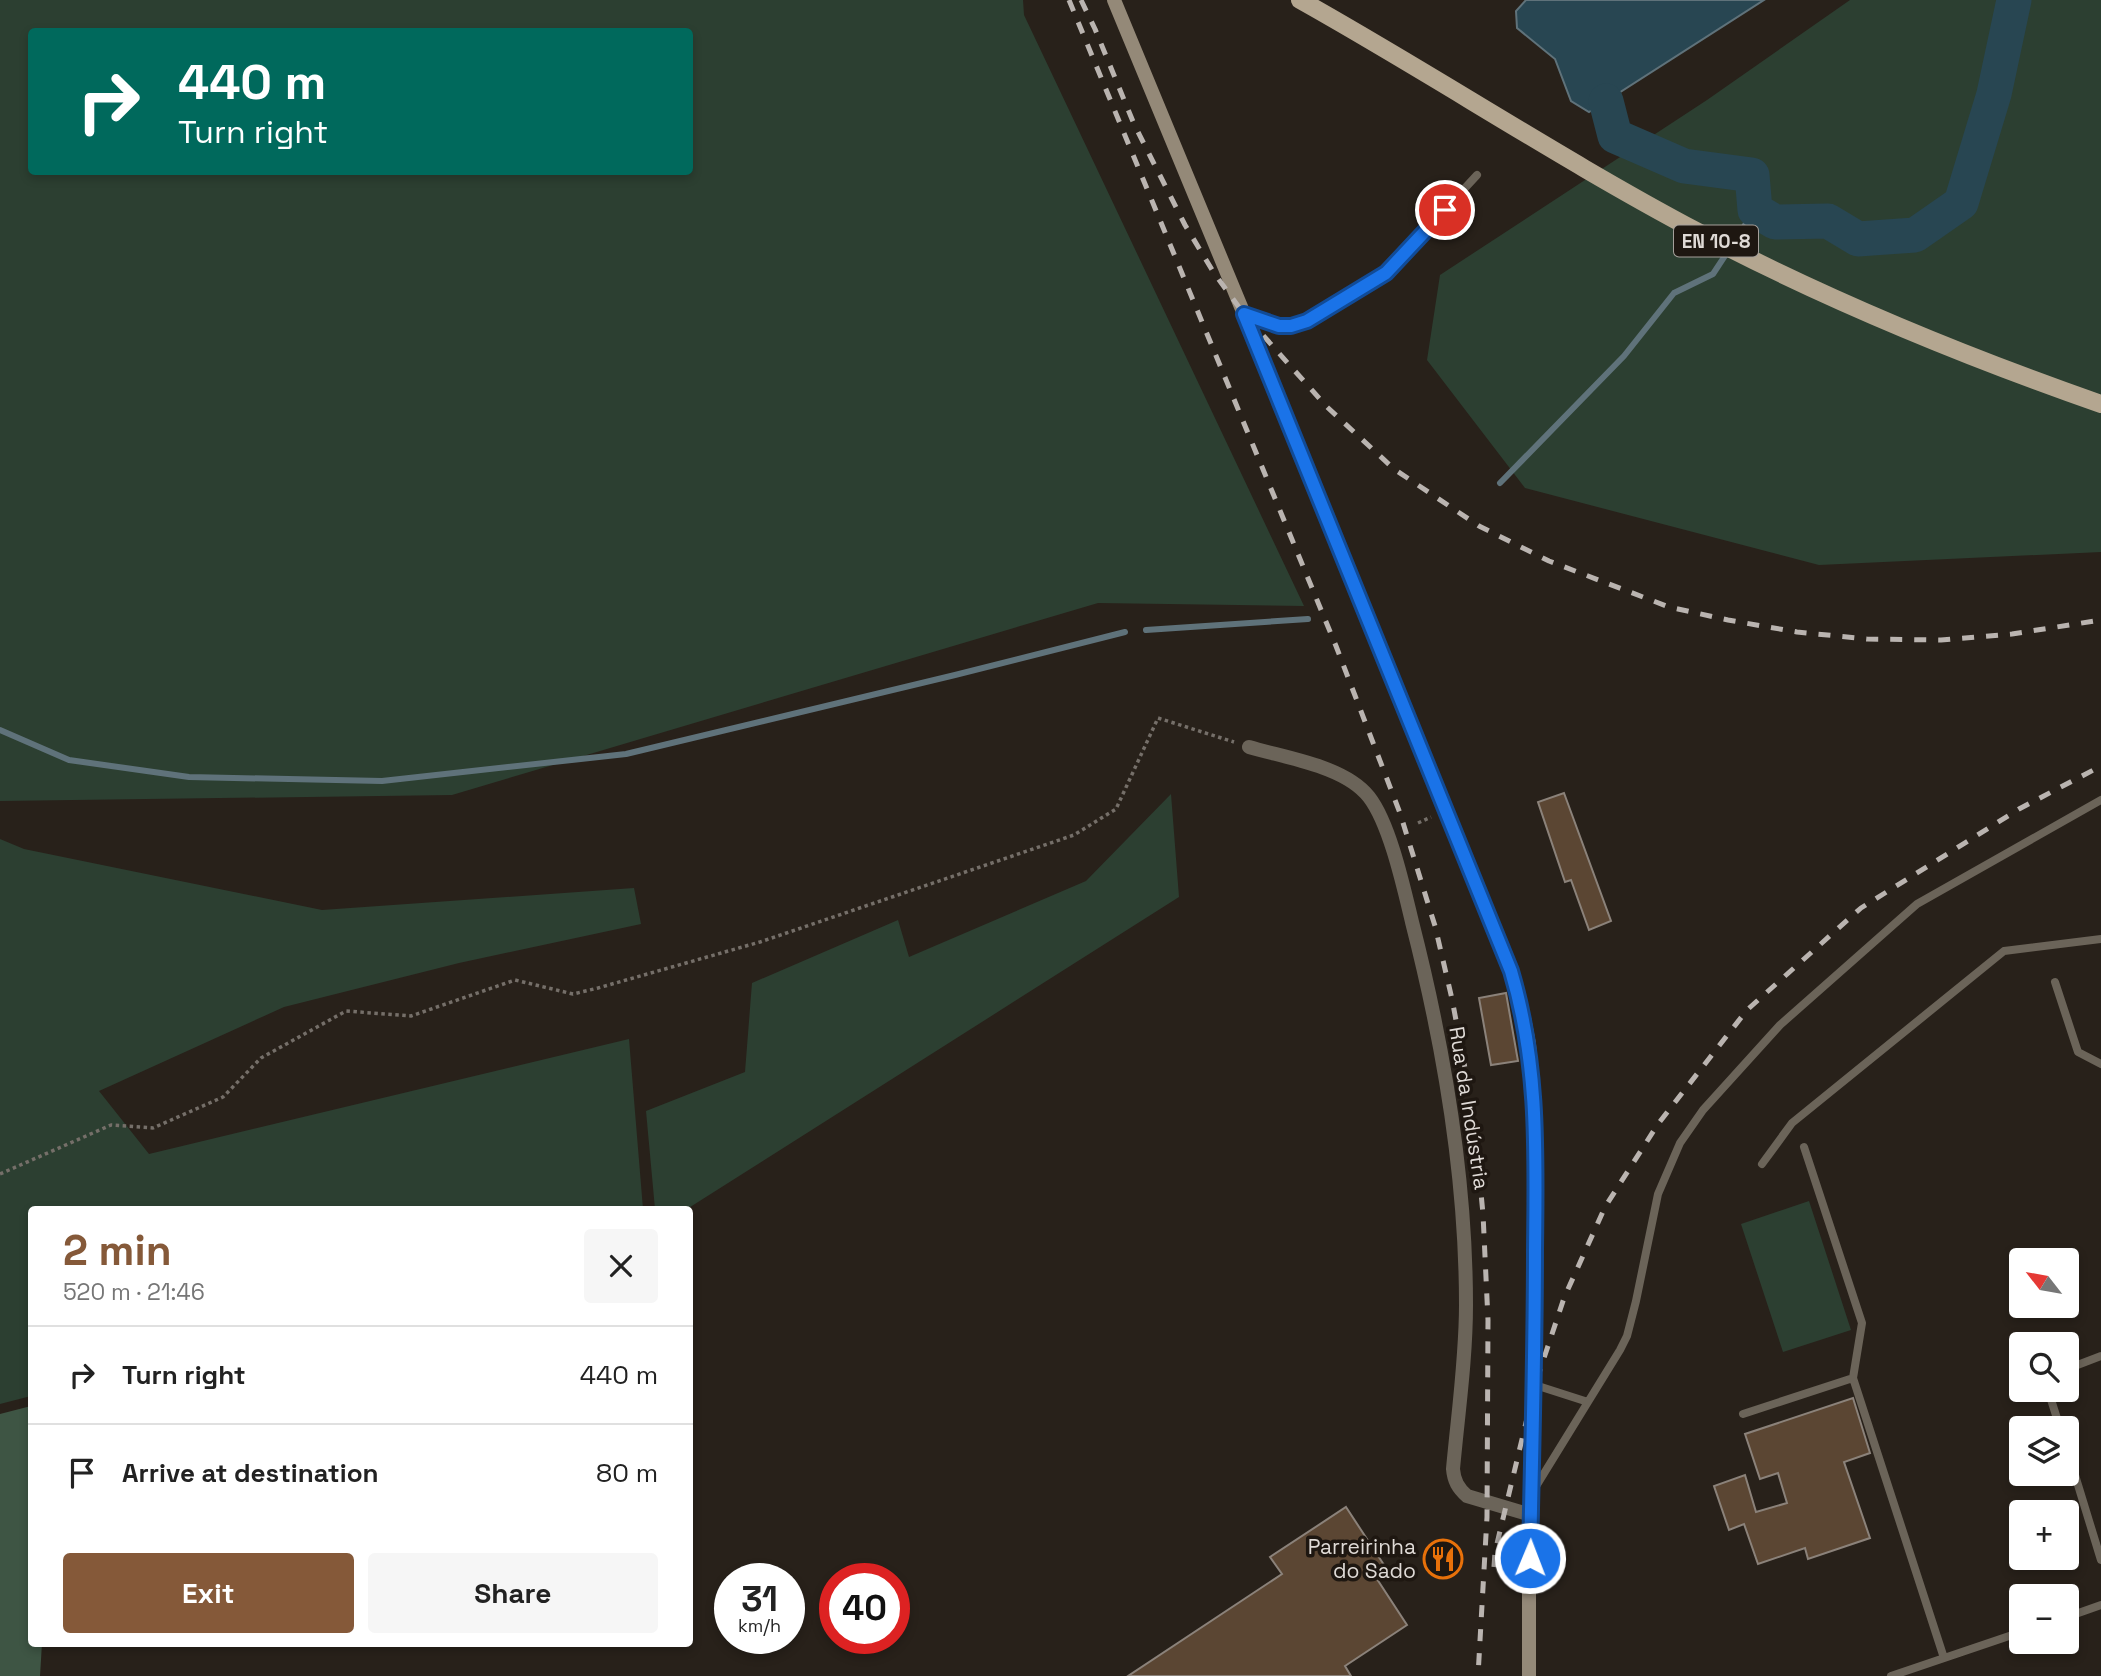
<!DOCTYPE html>
<meta charset="utf-8">
<style>
:root{--surface:#fff;--page:#f6f6f6;--text:#222;--muted:#767676;--line:#e0e0e0;--accent:#855939}
body{margin:0;font-family:"Space Grotesk",sans-serif;background:var(--page);color:var(--text);height:100vh;display:flex;flex-direction:column;font-size:26px;white-space:nowrap}
*{box-sizing:border-box;margin:0}
p{font-size:23px;color:var(--muted)}
.icon{flex:none;width:38px;height:38px;fill:none;stroke:currentColor;stroke-width:2;stroke-linecap:round;stroke-linejoin:round}
.map{position:relative;flex:1;overflow:hidden}
.details{position:absolute;left:28px;top:1206px;width:665px;height:441px;display:flex;flex-direction:column;background:var(--surface);border-radius:7px;box-shadow:0 4px 10px #0003}
.details>*{flex:none}
.hud{position:absolute;left:28px;top:28px;width:665px;height:147px;border-radius:7px;box-shadow:0 4px 10px #0003;background:#00695c;color:#fff;overflow:hidden}
.needle{width:46px;rotate:301deg}
.fabs{position:absolute;left:2009px;top:1248px;display:grid;gap:14px}
.fabs a{display:grid;place-items:center;width:70px;height:70px;border-radius:7px;background:var(--surface);box-shadow:0 4px 10px #0003;font-size:35px}
.speed{position:absolute;left:714px;top:1563px;display:flex;gap:14px;font-size:35px;font-weight:700;text-align:center}
.speed>*{display:grid;place-content:center;width:91px;height:91px;border-radius:50%;background:var(--surface);box-shadow:0 4px 10px #0003;line-height:1}
.speed small{font-size:18px;font-weight:400}
.speed .limit{border:10px solid #d22;background:#fff;color:#111}
.pin{position:absolute;display:grid;place-items:center;width:60px;height:60px;color:#fff;margin:-30px;border:4px solid #fff;border-radius:50%;box-shadow:0 2px 7px #0007}
.me{position:absolute;width:77px;margin:-38px;rotate:1deg;stroke-linejoin:round;filter:drop-shadow(0 0 5px #0008)}
.turn{display:flex;align-items:center;gap:24px;height:147px;padding:0 35px;font-size:32px}
.turn .icon{width:91px;height:91px;stroke-width:2.5}
.turn b{display:block;font-size:49px;line-height:60px}
.round{display:grid;place-items:center;flex:none;width:74px;height:74px;border-radius:7px;background:var(--page)}
.headline{display:flex;align-items:center;justify-content:space-between;height:119px;padding:0 35px}
h1{font-size:42px;font-weight:700;line-height:52px;color:var(--accent)}
.button{display:flex;gap:14px;margin-top:auto;padding:14px 35px}
.button a{flex:1;height:80px;border-radius:7px;background:var(--accent);color:#fff;font-size:28px;font-weight:700;line-height:80px;text-align:center}
.button a+a{background:var(--page);color:var(--text)}
ul{padding:0;list-style:none}
li{display:flex;align-items:center;gap:21px;height:98px;padding:0 35px;border-top:2px solid var(--line)}
li div{flex:1}
li b{display:block;font-size:26px}
li em{font-style:normal}
.map>svg:first-child{display:block}
.green{fill:#2c3f31;fill-rule:evenodd}
.forest{fill:#3e5544}
.water{fill:#284652;stroke:#5f727a;stroke-width:2}
.lines{fill:none;stroke-linecap:round;stroke-linejoin:round}
.stream{stroke:#5f727a;stroke-width:6}
.river{stroke:#284652;stroke-width:35}
.building{fill:#5b4633;stroke:#8b827a;stroke-width:2}
.path{stroke:#756f69;stroke-width:3.5;stroke-dasharray:3.5 3.5;stroke-linecap:butt}
.lane{stroke:#6b6459;stroke-width:8}
.street{stroke:#6b6459;stroke-width:14}
.secondary{stroke:#948978;stroke-width:14}
.primary{stroke:#b4a690;stroke-width:18}
.rail{stroke:#bab4b0;stroke-width:5;stroke-dasharray:12 12;stroke-linecap:butt}
.route-casing{stroke:#114b97;stroke-width:18}
.route{stroke:#1a73e8;stroke-width:12}
.labels{text-anchor:middle;stroke-width:7;stroke-linejoin:round;paint-order:stroke}
.shield{fill:#1e1711;stroke:#a5a09b;stroke-width:2}
.shield-label{font-size:19px;font-weight:bold;fill:#dfdad6}
.street-label{font-size:21px;fill:#dfdad6;stroke:#1e1711}
.poi-label{font-size:21px;fill:#dfdad6;stroke:#1e1711;text-anchor:end}
</style>
<div class="map">
<svg width="2101" height="1676" viewBox="0 0 2101 1676">
<rect width="100%" height="100%" fill="#28211a"/>
<path class="green" d="M0,0h1023l1,15 280,591 -206,-3 -646,192 -452,6zM32,32h658v140h-658z
M1850,0h251v552l-282,13 -294,-77 -98,-128 13,-85 267,-175z
M1171,794l8,103 -492,312h-32l-9,-98 99,-39 7,-89 146,-63 11,37 177,-76z
M0,839l24,10 298,61 312,-22 7,36 -182,39 -175,44 -185,84 50,63 480,-115 14,170h-611l-1,187 -31,8z
M1809,1201l42,129 -68,22 -42,-128z"/>
<path class="forest" d="M31,1406l1,237h10l-2,33h-40v-262z"/>
<path class="water" d="M1526,0h238l-175,112 -18,-11 -16,-42 -38,-31 -1,-17z"/>
<g class="lines">
<path class="stream" d="M1500,483l124,-127 50,-63 39,-19 42,-64
M1146,630l162,-11
M0,730l69,30 120,17 193,4 244,-27 329,-79 170,-43"/>
<path class="river" d="M1606,101l9,35 69,30 68,9 3,35 20,12 53,-1 30,18 57,-4 46,-32 33,-109 20,-94"/>
</g>
<path class="building" d="M1564,793l47,128 -22,9 -18,-50 -6,2 -27,-80z
M1506,993l12,68 -27,4 -12,-67z
M1853,1398l17,55 -26,9 26,76 -62,21 -3,-11 -47,16 -14,-40 -15,6 -15,-44 31,-11 11,37 31,-9 -9,-30 -18,6 -15,-45z
M1346,1507l40,61 -11,8 32,49 -62,41 6,10h-223l154,-102 -12,-17z"/>
<g class="lines">
<path class="path" d="M1418,823l13,-6
M0,1174l111,-49 42,3 70,-31 38,-39 85,-47 65,5 104,-36 58,14 25,-6 162,-46 314,-107 42,-26 42,-91 76,24"/>
<path class="lane" d="M1244,314l28,10 19,2 16,-5 59,-35 28,-21 83,-90
M2055,982l23,70 23,12
M1762,1164l30,-41 212,-172 97,-12
M2067,1369l34,-13
M1853,1378l91,280
M1535,1385l53,17
M2048,1390l12,38
M1743,1414l110,-36 9,-55 -58,-176
M2067,1449l34,111
M1535,1488l85,-138 7,-14 9,-35 22,-107 22,-51 23,-33 77,-85 137,-121 184,-104
M2067,1617l34,-12
M1891,1676l130,-44"/>
<path class="street" d="M1249,747c37,11 96,19 120,50 21,27 35,92 43,125 32,125 54,253 54,383 0,54 -8,109 -13,164 1,12 5,19 14,27l64,19"/>
<path class="secondary" d="M1114,0l130,314 229,562 38,95 13,47 5,26 7,88 -1,253 -6,200v91"/>
<path class="primary" d="M1300,0c134,75 262,160 398,232 131,69 263,123 403,172"/>
<path class="rail" d="M1069,0l267,646 64,167 35,113 17,73 16,85 6,36 9,94 5,106 -1,197 -9,159
M1081,0l14,29 39,95 51,101 29,48 30,41 83,93 67,62 85,57 70,35 120,46 59,13 69,12 70,7 74,1 71,-6 89,-14
M1494,1567l1,-15 40,-167 29,-87 41,-91 53,-83 89,-114 114,-102 158,-99 82,-43"/>
</g>
<g class="lines">
<defs>
<path id="route" d="M1445,210l-59,63 -79,48 -16,5h-12l-35,-12 267,657c28,94 25,183 24,279 0,103 -3,205 -5,308"/>
</defs>
<use href="#route" class="route-casing"/>
<use href="#route" class="route"/>
</g>
<defs>
<symbol id="restaurant-ring" viewBox="-11 -11 22 22"><circle r="9.5" fill="#1e1711" stroke="#e8710a" stroke-width="1.5"/><path d="M-5-6h1v4h1v-4h1v4h1v-4h1v5L-1.5 .5V6h-2V.5L-5-1ZM5-6V6H3V1.5H1.5Q1.5-4 5-6Z" fill="#e8710a"/></symbol>
</defs>
<g fill-rule="evenodd">
<use href="#restaurant-ring" x="1421" y="1537" width="44" height="44"/>
</g>
<g class="labels">
<rect class="shield" x="1674" y="225.5" width="84" height="31" rx="5"/>
<g class="shield-label">
<text x="1716" y="248">EN 10-8</text>
</g>
<g class="street-label">
<text transform="translate(1469 1108) rotate(81)" y="7">Rua da Indústria</text>
</g>
<g class="poi-label">
<text x="1416" y="1554">Parreirinha<tspan x="1416" dy="24">do Sado</tspan></text>
</g>
</g>
</svg>
<div class="fabs">
<a><svg class="needle" viewBox="-14 -14 28 28"><path d="M0-13l5 13h-10z" fill="#e53935"/><path d="M0 13l5-13h-10z" fill="#767676"/></svg></a>
<a><svg class="icon" aria-label="search" viewBox="0 0 24 24"><circle cx="10" cy="10" r="6"/><path d="M15 15l6 6"/></svg></a>
<a><svg class="icon" aria-label="layers" viewBox="0 0 24 24"><path d="M12 4l9 5-9 5-9-5zM3 14l9 5 9-5"/></svg></a>
<a>+</a>
<a>−</a>
</div>
<div class="speed"><div>31<small>km/h</small></div><div class="limit">40</div></div>
<div class="pin" style="left:1445px;top:210px;background:#d93025"><svg class="icon" aria-label="arrive" viewBox="0 0 24 24"><path d="M6 21V4h12l-3 4 3 4H6"/></svg></div>
<svg class="me" style="left:1530px;top:1558px" viewBox="-20 -20 40 40"><circle r="17" fill="#1a73e8" stroke="#fff" stroke-width="3"/><path d="M0-11L8 9 0 5-8 9z" fill="#fff"/></svg>
<div class="hud">
<div class="turn"><svg class="icon" aria-label="right" viewBox="0 0 24 24"><path d="M7 20v-9h11M14 6l5 5-5 5"/></svg><div><b>440 m</b>Turn right</div></div>
</div>
<section class="details">
<div class="headline"><div><h1>2 min</h1><p>520 m · 21:46</p></div><a class="round"><svg class="icon" aria-label="close" viewBox="0 0 24 24"><path d="M6 6l12 12M18 6L6 18"/></svg></a></div>
<ul>
<li><svg class="icon" aria-label="right" viewBox="0 0 24 24"><path d="M7 20v-9h11M14 6l5 5-5 5"/></svg><div><b>Turn right</b></div><em>440 m</em></li>
<li><svg class="icon" aria-label="arrive" viewBox="0 0 24 24"><path d="M6 21V4h12l-3 4 3 4H6"/></svg><div><b>Arrive at destination</b></div><em>80 m</em></li>
</ul>
<div class="button"><a>Exit</a><a>Share</a></div>
</section>
</div>
